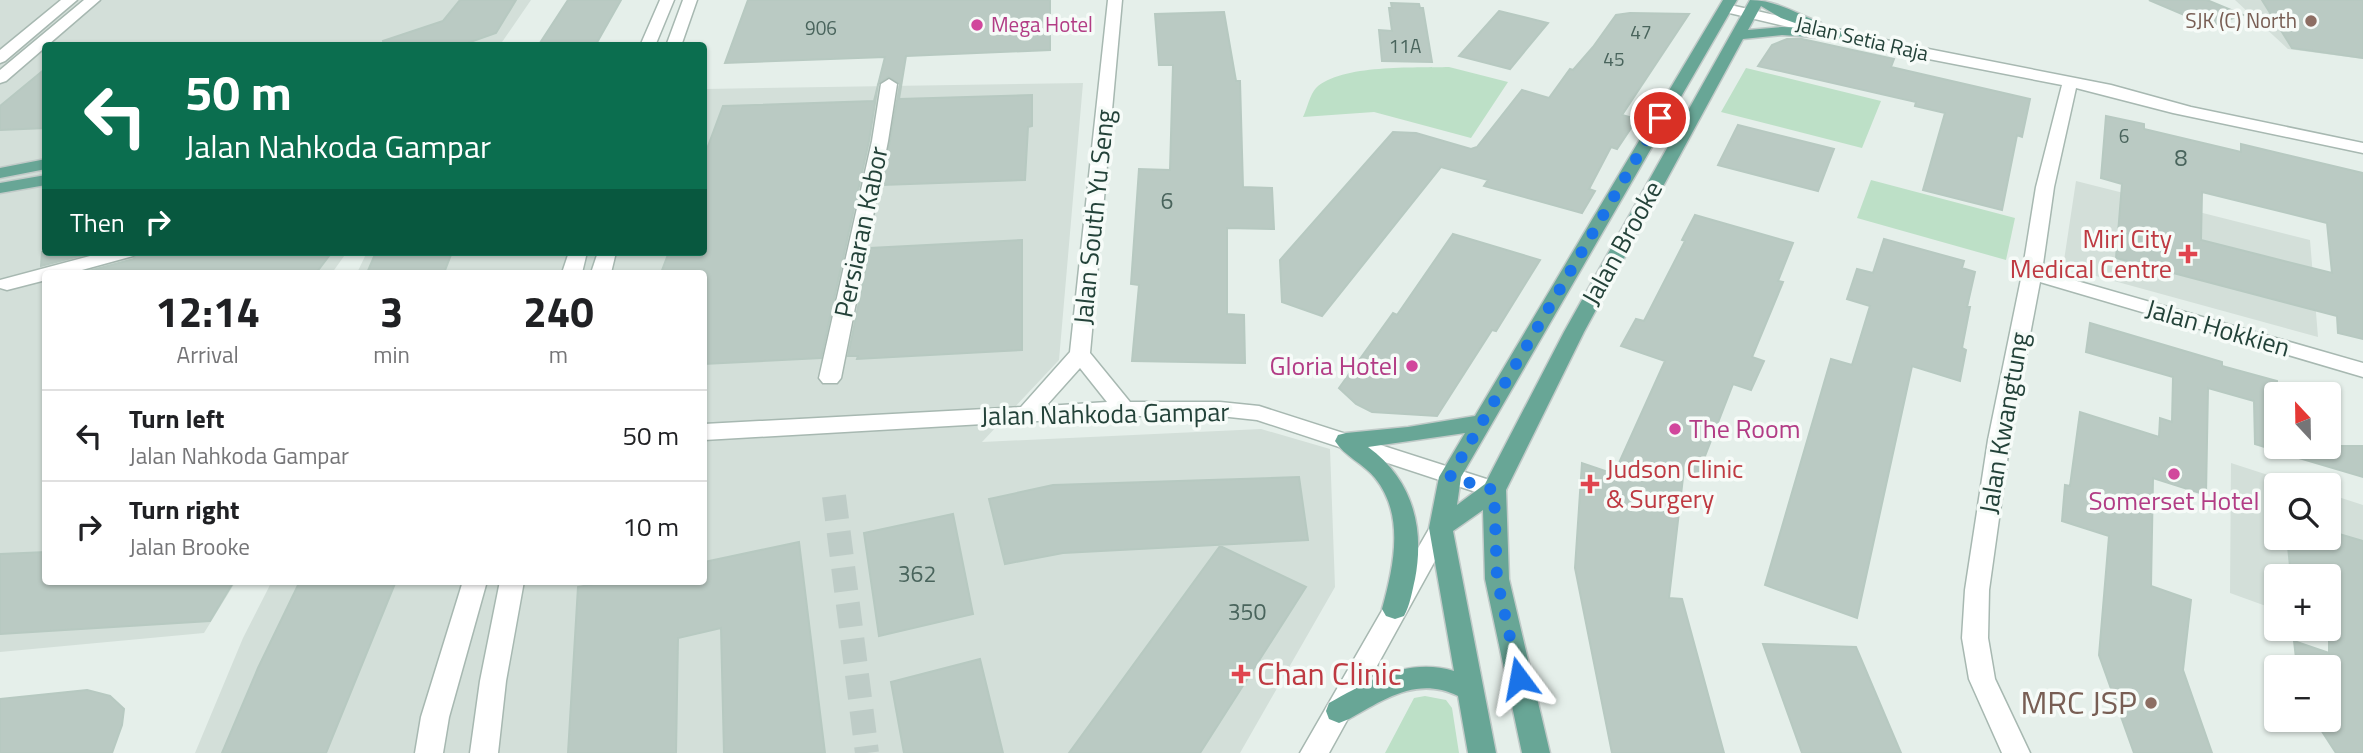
<!DOCTYPE html>
<meta charset="utf-8">
<style>
:root{--surface:#fff;--page:#f2f2f2;--text:#202124;--muted:#757577;--line:#e0e0e0}
body{margin:0;font-family:"Titillium Web",sans-serif;background:var(--page);color:var(--text);height:100vh;display:flex;flex-direction:column;font-size:26px;white-space:nowrap}
*{box-sizing:border-box;margin:0}
p{font-size:23px;color:var(--muted)}
.icon{flex:none;width:38px;height:38px;fill:none;stroke:currentColor;stroke-width:2;stroke-linecap:round;stroke-linejoin:round}
.map{position:relative;flex:1;overflow:hidden}
.panel{position:absolute;left:42px;top:270px;width:665px;height:315px;display:flex;flex-direction:column;background:var(--surface);border-radius:7px;box-shadow:0 2px 5px #0004}
.panel>*{flex:none}
.hud{position:absolute;left:42px;top:42px;width:665px;height:214px;border-radius:7px;box-shadow:0 2px 5px #0004;background:#0b6e4f;color:#fff;overflow:hidden}
.needle{width:46px;rotate:338deg}
.controls{position:absolute;left:2264px;top:382px;display:grid;gap:14px}
.controls a{display:grid;place-items:center;width:77px;height:77px;border-radius:7px;background:var(--surface);box-shadow:0 2px 5px #0004;font-size:35px}
.pin{position:absolute;display:grid;place-items:center;width:60px;height:60px;color:#fff;margin:-30px;border:4px solid #fff;border-radius:50%;box-shadow:0 2px 7px #0007}
.me{position:absolute;width:77px;margin:-38px;rotate:347deg;stroke-linejoin:round;filter:drop-shadow(0 0 5px #0008)}
.turn{display:flex;align-items:center;gap:24px;height:147px;padding:0 28px;font-size:32px}
.turn .icon{width:91px;height:91px;stroke-width:2.5}
.turn b{display:block;font-size:49px;line-height:60px}
.then{display:flex;align-items:center;height:66px;padding:0 28px;background:#0003;gap:14px;font-size:26px}
.eta{display:flex;justify-content:space-evenly;align-items:center;height:119px;text-align:center}
.eta b{font-size:42px;font-weight:700;line-height:49px}
ul{padding:0;list-style:none}
li{display:flex;align-items:center;gap:21px;height:91px;padding:0 28px;border-top:2px solid var(--line)}
li div{flex:1}
li b{display:block;font-size:26px}
li em{font-style:normal}
.map>svg:first-child{display:block}
.built{fill:#d3dfd9}
.green{fill:#bde0c7}
.building{fill:#bacac3;stroke:#b7c9c1;stroke-width:2;fill-rule:evenodd}
.lines{fill:none;stroke-linecap:round;stroke-linejoin:round}
.minor-tunnel{stroke:#beccc7;stroke-width:24;stroke-dasharray:24 12;stroke-linecap:butt}
.minor-casing{stroke:#a7b8b1;stroke-width:3}
.major-casing{stroke:#c1cac8;stroke-width:3}
.minor{fill:#fff;fill-rule:evenodd}
.major{fill:#68a696;fill-rule:evenodd}
.route{stroke:#1a73e8;stroke-width:12;stroke-dasharray:0 21.6}
.education-dot{fill:#8d6e63;stroke:#f6fbf8;stroke-width:2.5}
.hotel-dot{fill:#d1479c;stroke:#f6fbf8;stroke-width:2.5}
.health-dot{fill:#e0444e;stroke:#f6fbf8;stroke-width:2.5}
.labels{text-anchor:middle;stroke-width:7;stroke-linejoin:round;paint-order:stroke}
.far-number-label{font-size:19px;fill:#49645c}
.far-education-label{font-size:21px;fill:#785e54;stroke:#f6fbf8;text-anchor:end}
.far-hotel-label{font-size:21px;fill:#b23c85;stroke:#f6fbf8;text-anchor:start}
.far-street-label{font-size:21px;fill:#234239;stroke:#f6fbf8}
.number-label{font-size:23px;fill:#49645c}
.street-label{font-size:26px;fill:#234239;stroke:#f6fbf8}
.health-label{font-size:26px;fill:#be3a42;stroke:#f6fbf8;text-anchor:end}
.hotel-label{font-size:26px;fill:#b23c85;stroke:#f6fbf8;text-anchor:end}
.near-health-label{font-size:32px;fill:#be3a42;stroke:#f6fbf8;text-anchor:start}
.near-education-label{font-size:32px;fill:#785e54;stroke:#f6fbf8;text-anchor:end}
</style>
<div class="map">
<svg width="2363" height="753" viewBox="0 0 2363 753">
<rect width="100%" height="100%" fill="#e5efea"/>
<path class="built" d="M0,0h531l-31,45 -454,1v206h301l-15,21h-286v308h190l-32,52 -204,19z
M2235,0h128v59l-75,-10z
M1083,83l-24,277 -77,82 279,-13 69,20 5,138 -95,166h-1045l48,-115 29,-57h432v-308h-347l10,-21h337v-163z
M2076,181l234,59 8,97 -255,-70z
M2231,463l68,22h-22v52h52v-43l34,11v134l-34,-63h-52v34l-47,-17z"/>
<path class="green" d="M1449,67l59,15 -37,56 -97,-26 -71,5c4,-8 7,-23 13,-29 25,-24 99,-20 133,-21z
M1746,68l135,33 -19,47 -141,-36z
M1871,180l144,38 -9,42 -149,-42z
M1425,696l21,4 6,8 7,45h-74l29,-55z"/>
<path class="building" d="M460,0h56l-20,33 -37,13h-75l-1,-5 60,-20z
M568,0h53l-26,46h-57z
M748,0h302v50l-144,6 -7,43 133,-4v31l-4,1 -3,53 -143,5 18,-101 -12,-7 -10,7 -9,57 -48,217 -117,6v-91h-43l8,-21h35v-95l19,-51 151,-5 11,-44 -160,6z
M2149,0h58l36,15 -33,11z
M2262,0h101v58l-71,-10z
M1391,3l28,1 1,4h3l9,54 -50,-1 -3,-31 13,1 -3,-23h3z
M1499,11l49,12 -38,46 -51,-13z
M1224,12l12,69h4l3,106 29,1 2,41 -47,-1v86l17,1 1,48 -113,-2 7,-76 -8,-1 8,-115 31,1 3,-105h-14l-4,-51z
M1630,13l59,1 -67,101 15,4 -20,30 -6,-2 -22,42 6,2 -13,22 -98,-27 4,-6 -47,-13 -119,149 -40,-14 -2,-42 113,-128 23,1 55,16 6,-2 45,-57 27,8 21,-29 3,1 20,-23 23,-32z
M1787,39h15l92,20 -3,8 139,32 -8,38 -5,-2 -15,75 -79,-20 22,-77 -30,-7 1,-4 -158,-36 14,-21z
M46,68v60l-46,2v-24z
M2106,116l38,8v5l97,23v-8l122,29v166l-25,-6 -1,-17 -221,-58 6,-74 -21,-6zM2202,192l125,31 5,50 -131,-33z
M1738,125l96,24 -16,42 -100,-26z
M1695,215l98,28 -15,38 5,1 -31,75 12,4 -13,29 -18,-6 -35,90 -14,-5 -15,129 13,1 42,154h-112l-37,-185 7,-105 32,11 51,-113 -44,-15 15,-27 8,2 41,-80 -3,-1z
M1453,234l87,26 -44,71 -4,-1 -55,86 -65,-4 -16,-8 -17,-16 54,-75 4,2z
M1884,239l80,22 -2,7 13,4 -8,35h3l-8,41 4,2 -6,31 -48,-15 -55,252 -92,-33 66,-226 21,6 18,-59 -23,-7 10,-30 16,4z
M1022,240v110l-165,9 1,-3h-10l22,-108z
M42,252h53l-54,14z
M137,252h195l-16,21h-235l53,-14z
M376,252h76l-8,21h-77z
M2090,323l132,39v4l55,15v70l-22,-7 -1,-43 -46,-13 -2,107 -53,-17 -2,108 40,14 -8,70 29,83h-78l-35,-98 10,-119 -47,-15 3,-36 5,1 10,-74 79,25 1,-19 12,4 1,-45 -87,-25z
M2280,446h83v31l-84,-25z
M1299,477l9,63 -245,13 -58,11 -16,-65 64,-14z
M953,514l20,100 -94,22 -15,-103z
M2329,531l34,10v212h-27l-22,-34h15v-52h-32l-3,-26 35,12v-77h-38l-4,-39h42z
M799,542l26,211h-101l-3,-125 -43,10 -2,115h-108l10,-166 31,-6h95v-19z
M1220,546l86,41 -106,166h-131z
M46,552v29h188l-24,40 -210,13v-80z
M300,581h96l-70,172h-104l36,-85z
M1763,644l93,3 45,106h-99z
M980,659l23,94h-99l-13,-71z
M87,690l23,6 14,13 -2,16 -10,28h-112v-54z"/>
<g class="lines">
<path class="minor-tunnel" d="M834,496l33,257"/>
<defs>
<path id="minor" d="M61,0h16l-72,61 -5,2v-13z
M84,0h16l-94,81 -6,2v-13z
M660,0h14l-19,46h-15z
M683,0h14l-16,46h-15z
M1108,0h14l-32,353 40,49h90l39,4 243,78 4,6 -4,6 -8,2 -237,-78 -37,-4h-96l-420,24v-16l317,-17 49,-55zM1080,368l27,34 -61,4z
M1726,4l182,41 203,40 80,22 172,36v10l-190,-40 -97,-25 -22,99 -12,84 321,92v14l-323,-95 -30,158 -21,150 -1,48 7,41 35,74h-28l-33,-74 -7,-41 3,-48 23,-150 34,-166 14,-87 26,-102 -154,-30 -187,-44 -2,-3 2,-3z
M889,79l8,5 -9,57 -47,237 -4,5h-14l-4,-5 53,-237 9,-57z
M105,252h30l-2,4 -62,17h-25v7l-39,10 -7,-2v-8z
M569,252h18l-5,21h-20z
M598,252h18l-5,21h-20z
M1441,519l8,3 4,6 -124,225h-29l133,-231z
M463,581h24l-38,136 -6,36h-28l6,-36z
M500,581h24l-18,100 -8,72h-28l10,-72z"/>
<path id="major" d="M1723,0h14l-276,477 -4,28 28,-21 79,-152 186,-332c26,0 47,14 71,23l2,3 -2,3 25,3 2,3 -7,4 -59,-4 -39,4 -159,293 -78,158 3,89 41,174h-28l-37,-174 -2,-69 -30,21 43,222h-28l-10,-57c-41,-20 -73,3 -109,23l-10,4 -10,-4 -3,-8 3,-8c41,-22 78,-46 125,-32l-25,-143 10,-51 26,-44 -97,14c44,32 57,80 47,132 -3,13 -5,26 -11,37l-9,3 -9,-3 -4,-7c12,-43 23,-94 -7,-131 -11,-14 -31,-22 -40,-37l3,-6 8,-2 62,-6 67,-11zM1761,6l20,12 28,10 -27,-1 -34,3z
M46,159v10l-46,9v-10z
M46,175v10l-46,8v-10z"/>
</defs>
<use href="#minor" class="minor-casing"/>
<use href="#major" class="major-casing"/>
<use href="#minor" class="minor"/>
<use href="#major" class="major"/>
</g>
<g class="lines">
<path class="route" d="M1519,678l-22,-99 -3,-89 -44,-13 210,-359"/>
</g>
<g class="education-dot">
<circle cx="2311" cy="21" r="7"/>
<circle cx="2151" cy="703" r="7"/>
</g>
<g class="hotel-dot">
<circle cx="977" cy="25" r="7"/>
<circle cx="1412" cy="366" r="7"/>
<circle cx="1675" cy="429" r="7"/>
<circle cx="2174" cy="474" r="7"/>
</g>
<g class="health-dot">
<path d="M2184.5 243.5h7v7h7v7h-7v7h-7v-7h-7v-7h7z"/>
<path d="M1586.5 473.5h7v7h7v7h-7v7h-7v-7h-7v-7h7z"/>
<path d="M1237.5 663.5h7v7h7v7h-7v7h-7v-7h-7v-7h7z"/>
</g>
<g class="labels">
<g class="far-number-label">
<text x="821" y="35">906</text>
<text x="1641" y="39">47</text>
<text x="1405" y="53">11A</text>
<text x="1614" y="66">45</text>
<text x="2124" y="143">6</text>
</g>
<g class="far-education-label">
<text x="2297" y="28">SJK (C) North</text>
</g>
<g class="far-hotel-label">
<text x="991" y="32">Mega Hotel</text>
</g>
<g class="far-street-label">
<text transform="translate(1862 39) rotate(13)" y="7">Jalan Setia Raja</text>
</g>
<g class="number-label">
<text x="2181" y="166">8</text>
<text x="1167" y="209">6</text>
<text x="917" y="582">362</text>
<text x="1247" y="620">350</text>
</g>
<g class="street-label">
<text transform="translate(1094 217) rotate(-84)" y="9">Jalan South Yu Seng</text>
<text transform="translate(861 232) rotate(-78)" y="9">Persiaran Kabor</text>
<text transform="translate(1622 243) rotate(-61)" y="9">Jalan Brooke</text>
<text transform="translate(2218 328) rotate(16)" y="9">Jalan Hokkien</text>
<text transform="translate(1105 414) rotate(-1)" y="9">Jalan Nahkoda Gampar</text>
<text transform="translate(2004 423) rotate(-80)" y="9">Jalan Kwangtung</text>
</g>
<g class="health-label">
<text x="2172" y="248">Miri City<tspan x="2172" dy="30">Medical Centre</tspan></text>
<text x="1606" y="478" text-anchor="start">Judson Clinic<tspan x="1606" dy="30">&amp; Surgery</tspan></text>
</g>
<g class="hotel-label">
<text x="1398" y="375">Gloria Hotel</text>
<text x="1689" y="438" text-anchor="start">The Room</text>
<text x="2174" y="510" text-anchor="middle">Somerset Hotel</text>
</g>
<g class="near-health-label">
<text x="1257" y="685">Chan Clinic</text>
</g>
<g class="near-education-label">
<text x="2137" y="714">MRC JSP</text>
</g>
</g>
</svg>
<div class="controls">
<a><svg class="needle" viewBox="-14 -14 28 28"><path d="M0-13l5 13h-10z" fill="#e53935"/><path d="M0 13l5-13h-10z" fill="#757577"/></svg></a>
<a><svg class="icon" aria-label="search" viewBox="0 0 24 24"><circle cx="10" cy="10" r="6"/><path d="M15 15l6 6"/></svg></a>
<a>+</a>
<a>−</a>
</div>
<div class="pin" style="left:1660px;top:118px;background:#d93025"><svg class="icon" aria-label="arrive" viewBox="0 0 24 24"><path d="M6 21V4h12l-3 4 3 4H6"/></svg></div>
<svg class="me" style="left:1519px;top:678px" viewBox="-20 -20 40 40"><path d="M0-17L14 15 0 8-14 15z" fill="#1a73e8" stroke="#fff" stroke-width="4"/></svg>
<div class="hud">
<div class="turn"><svg class="icon" aria-label="left" viewBox="0 0 24 24"><path d="M17 20v-9H6M10 6l-5 5 5 5"/></svg><div><b>50 m</b>Jalan Nahkoda Gampar</div></div>
<div class="then">Then<svg class="icon" aria-label="right" viewBox="0 0 24 24"><path d="M7 20v-9h11M14 6l5 5-5 5"/></svg></div>
</div>
<section class="panel">
<div class="eta">
<div><b>12:14</b><p>Arrival</p></div>
<div><b>3</b><p>min</p></div>
<div><b>240</b><p>m</p></div>
</div>
<ul>
<li><svg class="icon" aria-label="left" viewBox="0 0 24 24"><path d="M17 20v-9H6M10 6l-5 5 5 5"/></svg><div><b>Turn left</b><p>Jalan Nahkoda Gampar</p></div><em>50 m</em></li>
<li><svg class="icon" aria-label="right" viewBox="0 0 24 24"><path d="M7 20v-9h11M14 6l5 5-5 5"/></svg><div><b>Turn right</b><p>Jalan Brooke</p></div><em>10 m</em></li>
</ul>
</section>
</div>
